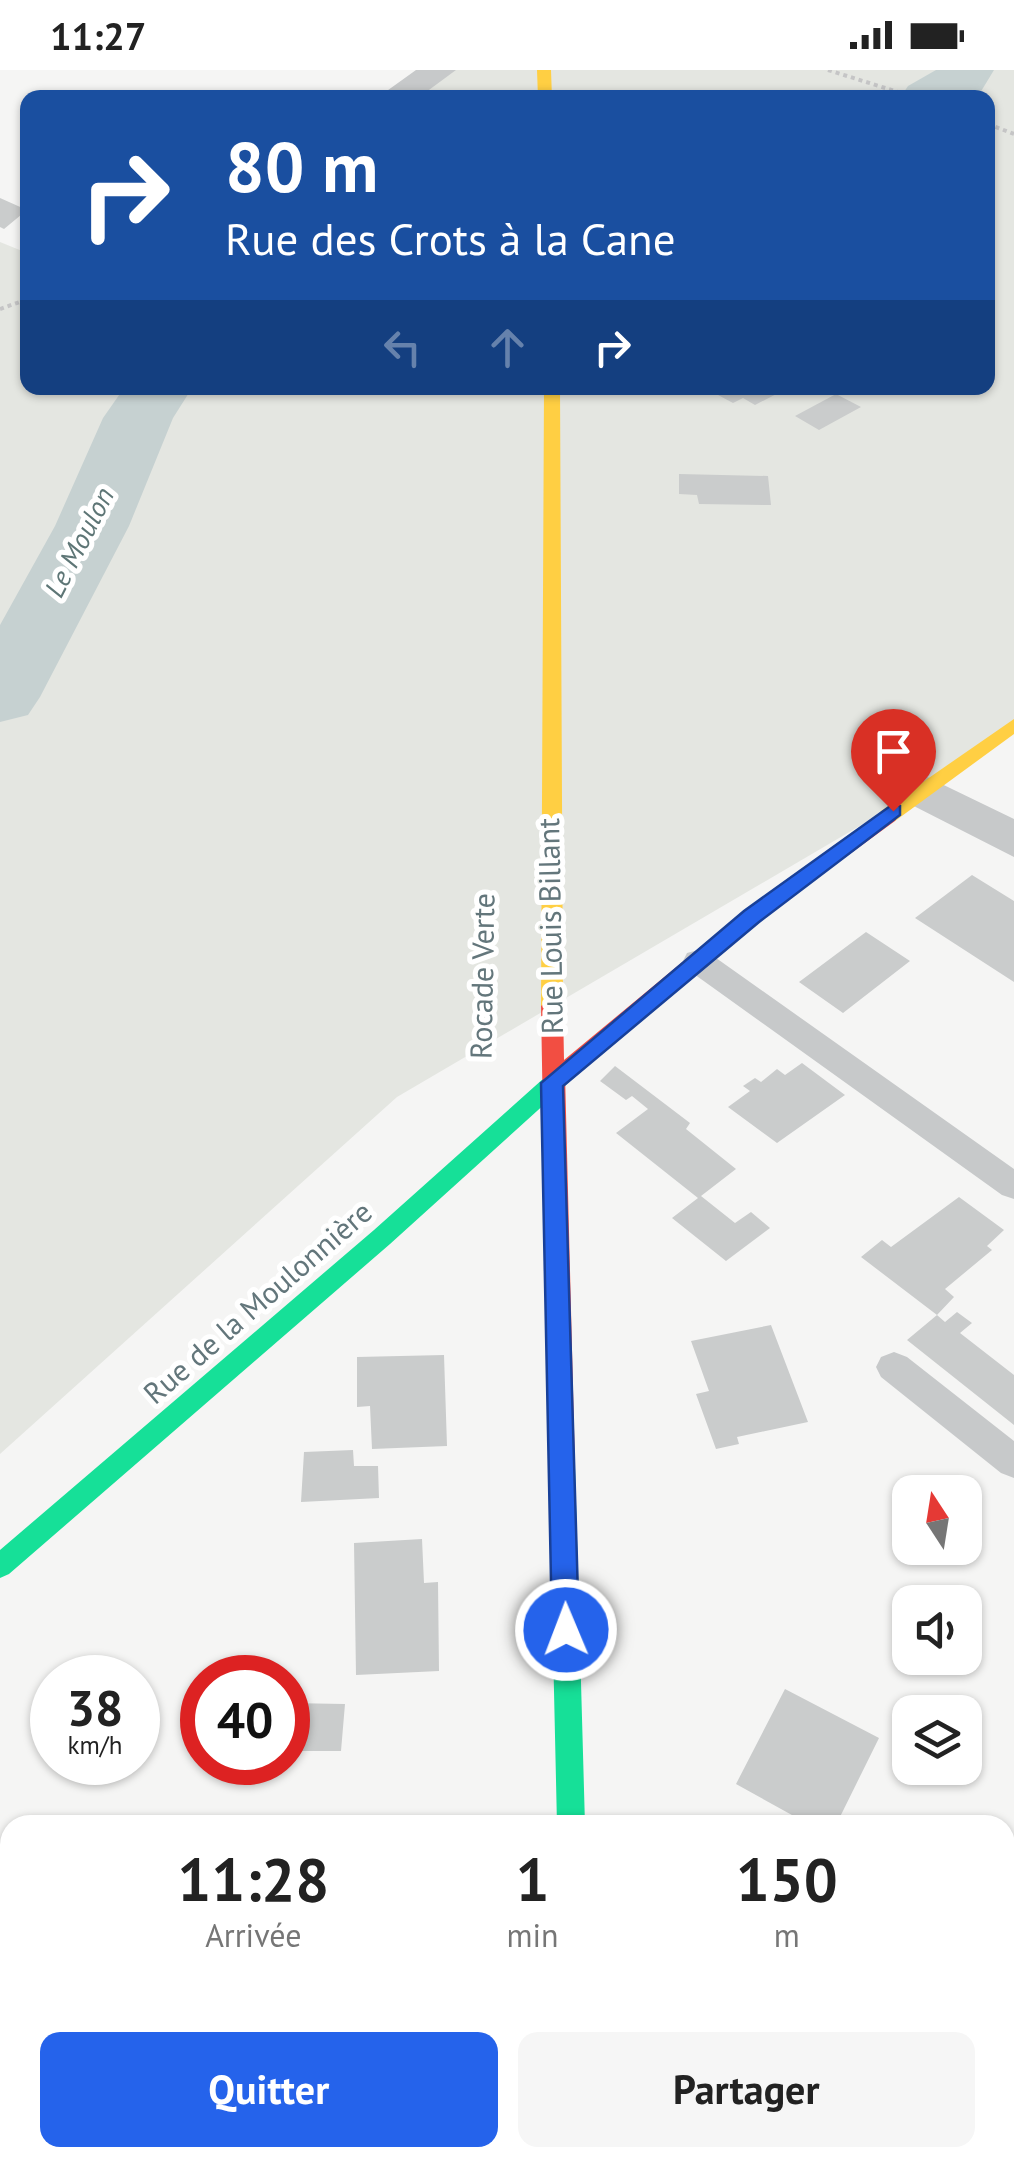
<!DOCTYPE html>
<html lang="fr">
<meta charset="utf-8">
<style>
:root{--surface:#fff;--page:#f6f6f6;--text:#222;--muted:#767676;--accent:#2563eb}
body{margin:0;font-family:"PT Sans",sans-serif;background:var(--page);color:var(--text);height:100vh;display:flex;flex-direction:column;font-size:38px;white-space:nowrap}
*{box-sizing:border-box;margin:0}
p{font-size:32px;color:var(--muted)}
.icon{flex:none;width:55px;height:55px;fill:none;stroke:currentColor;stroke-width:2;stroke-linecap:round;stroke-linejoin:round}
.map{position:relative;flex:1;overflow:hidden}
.side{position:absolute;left:0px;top:1745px;width:1015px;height:352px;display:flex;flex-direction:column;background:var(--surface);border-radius:30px 30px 0 0;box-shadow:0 2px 8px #0004}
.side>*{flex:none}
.top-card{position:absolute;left:20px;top:20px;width:975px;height:305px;border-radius:20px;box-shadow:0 2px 8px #0004;background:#1a4fa0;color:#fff;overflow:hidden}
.needle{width:65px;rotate:348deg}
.tools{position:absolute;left:892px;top:1405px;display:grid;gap:20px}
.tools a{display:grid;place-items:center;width:90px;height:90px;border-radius:20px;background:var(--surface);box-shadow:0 2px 8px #0004;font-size:50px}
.speed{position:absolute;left:30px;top:1585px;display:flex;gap:20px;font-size:50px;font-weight:700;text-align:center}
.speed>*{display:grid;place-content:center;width:130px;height:130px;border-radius:50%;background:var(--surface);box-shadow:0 2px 8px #0004;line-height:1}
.speed small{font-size:25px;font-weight:400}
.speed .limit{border:15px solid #d22;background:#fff;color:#111}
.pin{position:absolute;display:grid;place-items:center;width:85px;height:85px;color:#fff;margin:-102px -42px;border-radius:50% 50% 50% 0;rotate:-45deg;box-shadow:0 0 10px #0007}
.pin .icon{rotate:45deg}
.me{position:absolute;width:110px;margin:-55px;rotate:359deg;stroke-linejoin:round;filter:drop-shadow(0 0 8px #0008)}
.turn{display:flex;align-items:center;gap:35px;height:210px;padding:0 40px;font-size:45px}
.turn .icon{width:130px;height:130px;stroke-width:2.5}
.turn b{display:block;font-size:70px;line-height:85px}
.lanes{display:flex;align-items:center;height:95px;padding:0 40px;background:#0003;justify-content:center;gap:50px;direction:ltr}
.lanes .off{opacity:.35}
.eta{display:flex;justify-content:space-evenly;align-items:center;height:170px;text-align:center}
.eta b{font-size:60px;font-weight:600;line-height:70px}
.action{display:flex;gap:20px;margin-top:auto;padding:20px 40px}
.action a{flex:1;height:115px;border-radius:20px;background:var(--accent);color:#fff;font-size:40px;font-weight:600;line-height:115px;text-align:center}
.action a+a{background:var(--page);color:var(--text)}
.status{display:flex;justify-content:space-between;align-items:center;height:70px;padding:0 50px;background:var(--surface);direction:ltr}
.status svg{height:28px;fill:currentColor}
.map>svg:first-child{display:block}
.green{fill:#e4e6e1}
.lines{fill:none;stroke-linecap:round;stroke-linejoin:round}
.river{fill:#c6d1d1;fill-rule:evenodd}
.building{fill:#cacccc}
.path{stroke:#c5c5c6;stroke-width:4;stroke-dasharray:4 4;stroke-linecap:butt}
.lane{fill:#c7c9ca;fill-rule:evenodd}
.street{fill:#c7c9ca;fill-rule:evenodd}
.fast{fill:#16e098;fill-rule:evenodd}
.slow{fill:#ffcf43;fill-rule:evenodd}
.jam{fill:#f24e42;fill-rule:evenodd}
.route{fill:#2563eb;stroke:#184099;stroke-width:2.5}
.labels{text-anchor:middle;stroke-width:10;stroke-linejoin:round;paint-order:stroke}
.far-water-label{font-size:28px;font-style:italic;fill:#5e7676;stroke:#fff}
.street-label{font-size:30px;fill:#63767b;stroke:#fff}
</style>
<div class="status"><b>11:27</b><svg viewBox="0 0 49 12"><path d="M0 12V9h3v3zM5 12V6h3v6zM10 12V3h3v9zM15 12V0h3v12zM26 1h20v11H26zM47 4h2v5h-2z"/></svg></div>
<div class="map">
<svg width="1014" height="2097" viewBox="0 0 1014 2097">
<rect width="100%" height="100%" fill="#f5f5f4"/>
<path class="green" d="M440,0h574v655l-93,65 -524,307 -397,357v-1212l27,11 1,135h960v-290l-595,-1z"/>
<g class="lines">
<path class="river" d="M936,0h58l-17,28h-77l8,-12z
M124,318h68l-19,30 -44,108 -89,171 -12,18 -28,7v-97l55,-99 48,-108z"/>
</g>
<path class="building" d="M0,128l27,12 -23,19 -4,-2z
M705,318h83l-33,17 -12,-7 -10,5z
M836,324l25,13 -42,23 -24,-14z
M679,404l89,2 3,29 -72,-1 -2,-9 -18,-1z
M972,805l42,26v81l-99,-64z
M866,862l44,29 -67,52 -44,-31z
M802,993l43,32 -68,48 -49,-36 22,-16 -7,-5 12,-8 6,4 16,-13 8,6z
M615,996l75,57 -4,6 50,40 -35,27 34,27 16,-11 19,16 -44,33 -54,-43 26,-20 -82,-65 32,-24 -16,-13 -6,4 -26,-19z
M959,1127l45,33 -17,16 5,4 -47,39 9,8 -17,18 -76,-58 21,-17 9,7z
M957,1242l15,11 -12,10 54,42v50l-107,-85 30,-25 8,7z
M771,1255l37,97 -71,15 2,7 -23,5 -20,-55 13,-3 -18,-50z
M444,1285l3,91 -75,3 -2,-43 -13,1v-50z
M353,1380l1,16h24l1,32 -78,4 3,-50z
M422,1469l2,44 14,-1 1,89 -83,4 -2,-132z
M785,1619l94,49 -43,87h-26l-74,-41z
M288,1633l57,1 -4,47h-53z
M10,1828v160l-10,9v-161z
M50,2088h155l8,9h-156z"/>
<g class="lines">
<path class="path" d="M828,0l89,28
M988,54l26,10
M0,239l28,-10"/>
<path class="lane" d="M698,880l11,3 305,216v30l-12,-4 -315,-226 -4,-8 4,-8z
M894,1282l13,5 107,84v37l-13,-5 -120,-96 -5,-10 5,-10z"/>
<path class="street" d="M416,0h40l-38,28h-41z
M921,704l93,45v38l-110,-56 -7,-11 7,-11z"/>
<path class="fast" d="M571,989l11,8 -3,6 -189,171 -381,330 -9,4v-28l374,-320 189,-169z
M562,1387l9,3 4,8 10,357h-28l-8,-357 4,-8z
M563,2088h32v9h-32z"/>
<path class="slow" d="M537,0h14l1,28h-14z
M544,318h16l3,618 -11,8 -11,-8z
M1014,649v15l-119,87h-14l-3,-5 3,-5z"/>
<path class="jam" d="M888,739l7,2 3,5 -3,5 -137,100 -179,152h-14l10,395 -4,8 -9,3 -9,-3 -4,-8 -8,-462 11,-8 11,8 1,54 180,-149z"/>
</g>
<path class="route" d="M893,734l7,2v9l-141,107 -196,164 16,544 -4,9 -9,4 -10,-4 -4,-9 -11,-547 203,-172z"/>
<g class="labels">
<g class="far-water-label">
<text transform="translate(79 472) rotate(-63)" y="10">Le Moulon</text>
</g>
<g class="street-label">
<text transform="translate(551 856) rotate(-91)" y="10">Rue Louis Billant</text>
<text transform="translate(483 906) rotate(-89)" y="10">Rocade Verte</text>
<text transform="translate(258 1233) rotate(-41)" y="10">Rue de la Moulonnière</text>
</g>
</g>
</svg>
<div class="tools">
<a><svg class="needle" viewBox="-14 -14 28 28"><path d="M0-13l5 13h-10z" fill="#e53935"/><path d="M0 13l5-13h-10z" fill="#767676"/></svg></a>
<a><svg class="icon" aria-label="sound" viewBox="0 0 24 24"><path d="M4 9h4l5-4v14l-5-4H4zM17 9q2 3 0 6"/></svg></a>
<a><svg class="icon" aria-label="layers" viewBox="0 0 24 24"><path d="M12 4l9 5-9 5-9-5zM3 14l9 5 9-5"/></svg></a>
</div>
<div class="speed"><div>38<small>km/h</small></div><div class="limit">40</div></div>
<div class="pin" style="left:893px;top:741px;background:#d93025"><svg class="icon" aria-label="arrive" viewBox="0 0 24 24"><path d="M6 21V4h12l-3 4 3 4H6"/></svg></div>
<svg class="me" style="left:566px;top:1560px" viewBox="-20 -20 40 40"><circle r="17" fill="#2563eb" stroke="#fff" stroke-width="3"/><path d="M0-11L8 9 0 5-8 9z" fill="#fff"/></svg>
<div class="top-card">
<div class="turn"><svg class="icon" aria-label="right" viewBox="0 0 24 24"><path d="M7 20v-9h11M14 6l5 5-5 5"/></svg><div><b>80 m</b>Rue des Crots à la Cane</div></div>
<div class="lanes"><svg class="icon off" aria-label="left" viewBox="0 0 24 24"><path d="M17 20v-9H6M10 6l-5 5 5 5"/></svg><svg class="icon off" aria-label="ahead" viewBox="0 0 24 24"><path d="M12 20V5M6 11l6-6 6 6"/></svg><svg class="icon" aria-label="right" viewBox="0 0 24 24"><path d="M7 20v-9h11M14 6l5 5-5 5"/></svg></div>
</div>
<section class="side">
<div class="eta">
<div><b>11:28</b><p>Arrivée</p></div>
<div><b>1</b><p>min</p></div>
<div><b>150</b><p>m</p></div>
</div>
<div class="action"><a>Quitter</a><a>Partager</a></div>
</section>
</div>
